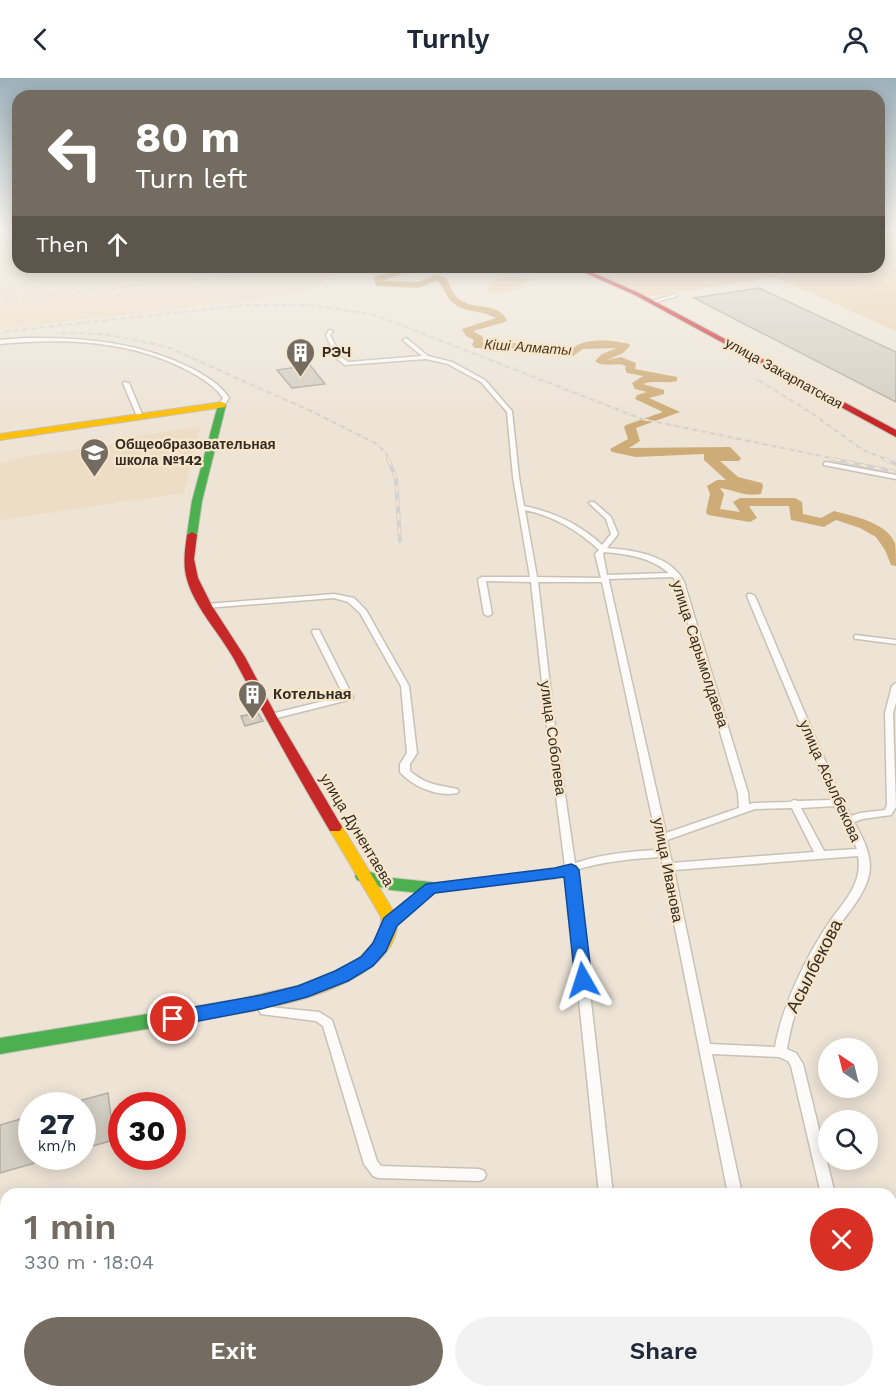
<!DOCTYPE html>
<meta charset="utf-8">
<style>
:root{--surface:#fff;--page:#f2f2f3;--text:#1f2937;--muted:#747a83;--accent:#746c61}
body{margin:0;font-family:"Work Sans",sans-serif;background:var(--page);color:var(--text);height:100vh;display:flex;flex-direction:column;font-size:22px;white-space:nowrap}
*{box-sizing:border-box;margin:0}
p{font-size:20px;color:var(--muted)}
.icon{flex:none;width:33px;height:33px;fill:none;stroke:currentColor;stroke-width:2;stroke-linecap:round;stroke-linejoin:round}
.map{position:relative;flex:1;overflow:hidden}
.side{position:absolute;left:0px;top:1110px;width:897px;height:210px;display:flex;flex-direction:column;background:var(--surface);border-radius:18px 18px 0 0;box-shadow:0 3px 15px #0003}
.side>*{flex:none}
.banner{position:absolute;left:12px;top:12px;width:873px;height:183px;border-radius:18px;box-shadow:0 3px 15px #0003;background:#746c61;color:#fff;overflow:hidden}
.needle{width:39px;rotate:325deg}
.tools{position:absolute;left:818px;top:960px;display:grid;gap:12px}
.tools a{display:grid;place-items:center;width:60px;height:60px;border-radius:50%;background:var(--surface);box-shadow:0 3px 15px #0003;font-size:30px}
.speed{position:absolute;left:18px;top:1014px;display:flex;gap:12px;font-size:30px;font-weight:700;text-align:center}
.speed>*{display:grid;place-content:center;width:78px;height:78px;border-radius:50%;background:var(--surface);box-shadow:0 3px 15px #0003;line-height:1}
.speed small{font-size:15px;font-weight:400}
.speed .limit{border:9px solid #d22;background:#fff;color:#111}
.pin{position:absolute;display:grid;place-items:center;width:51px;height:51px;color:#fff;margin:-26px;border:3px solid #fff;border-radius:50%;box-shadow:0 2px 6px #0007}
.me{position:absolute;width:66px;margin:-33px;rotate:354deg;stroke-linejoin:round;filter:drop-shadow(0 0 4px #0008)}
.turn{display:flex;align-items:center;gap:21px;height:126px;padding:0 24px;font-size:27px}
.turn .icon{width:78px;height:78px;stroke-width:2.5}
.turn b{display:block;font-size:42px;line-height:51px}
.then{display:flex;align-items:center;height:57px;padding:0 24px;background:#0003;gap:12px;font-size:22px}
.round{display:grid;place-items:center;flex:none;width:63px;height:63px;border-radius:32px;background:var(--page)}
.overview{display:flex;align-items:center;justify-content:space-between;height:102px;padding:0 24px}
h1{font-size:36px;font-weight:600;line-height:45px;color:var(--accent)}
.button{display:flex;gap:12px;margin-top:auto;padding:12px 24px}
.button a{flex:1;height:69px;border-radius:36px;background:var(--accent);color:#fff;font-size:24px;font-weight:600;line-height:69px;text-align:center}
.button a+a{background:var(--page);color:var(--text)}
header{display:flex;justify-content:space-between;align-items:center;height:78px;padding:0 24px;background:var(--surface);font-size:27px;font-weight:600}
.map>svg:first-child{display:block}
.built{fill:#eeddc6}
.green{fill:#ead1af}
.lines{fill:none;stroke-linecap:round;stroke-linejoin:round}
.river{fill:#ceac78;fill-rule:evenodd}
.building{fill:#d5cec3;stroke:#b3aca1;stroke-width:1.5}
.street-casing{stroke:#c8c1b6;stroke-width:3}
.fast-casing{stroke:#c8c1b6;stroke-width:2}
.slow-casing{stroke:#c8c1b6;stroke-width:2}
.jam-casing{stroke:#c8c1b6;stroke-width:2}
.street{fill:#fcfbf9;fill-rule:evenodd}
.fast{fill:#4caf50;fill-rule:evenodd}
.slow{fill:#ffc107;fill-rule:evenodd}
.jam{fill:#c62828;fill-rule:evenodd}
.rail-far1-casing{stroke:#d4d1ce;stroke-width:2}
.rail-casing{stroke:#d4d1ce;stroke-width:4}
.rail-far1{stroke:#f7e5cc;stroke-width:1.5;stroke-dasharray:4.5;stroke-linecap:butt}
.rail{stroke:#f7e5cc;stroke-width:2;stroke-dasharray:7;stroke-linecap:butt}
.route{fill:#1a73e8;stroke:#114b97;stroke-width:1.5}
.labels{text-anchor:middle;stroke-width:5;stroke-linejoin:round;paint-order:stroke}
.far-water-label{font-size:14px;font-style:italic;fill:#4b3719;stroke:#f7e5cc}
.far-poi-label{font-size:14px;font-weight:bold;fill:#332c22;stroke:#f7e5cc;text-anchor:start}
.far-street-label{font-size:14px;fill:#332c22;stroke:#f7e5cc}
.street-label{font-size:15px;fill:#332c22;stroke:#f7e5cc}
.poi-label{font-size:15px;font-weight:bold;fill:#332c22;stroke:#f7e5cc;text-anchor:start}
.near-street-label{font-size:18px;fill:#332c22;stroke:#f7e5cc}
</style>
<header><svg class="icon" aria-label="back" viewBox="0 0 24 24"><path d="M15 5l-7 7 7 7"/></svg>Turnly<svg class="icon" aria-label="person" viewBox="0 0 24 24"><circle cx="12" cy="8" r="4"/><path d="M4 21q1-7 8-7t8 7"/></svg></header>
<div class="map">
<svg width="896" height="1320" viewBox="0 0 896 1320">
<rect width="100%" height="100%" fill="#ede4d6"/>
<path class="built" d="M0,153h18v36h132l2,4 35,-4h144l5,3 -20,18 -28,8 -288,33z
M200,349l-16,66 -184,27v-56l27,-8 106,-14 -1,-5z"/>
<path class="green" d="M879,153h17v100l-121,-54 -122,19 -12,-1 -61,-28h299z
M504,199h18l9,3 -13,6h-10l10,2 -15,5h-18l13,-14z"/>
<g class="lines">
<path class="river" d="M396,189h8l-4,8 -18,6 35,1 20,-7 9,3c4,7 6,16 13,21 14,12 38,2 48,21l-2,2 -32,9 10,6v6h39l49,7c12,-13 41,-10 58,-6l1,2 -7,7 -16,7 14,-3 15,6 -1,6 42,8v4c-11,3 -24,-1 -34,3l21,6v4l-15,4 31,14 -44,16 4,13 -11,7 101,-1 11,11 -2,3h-19l18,16 24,6 1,3 -2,8c-16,3 -27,-4 -41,-6l4,6 -4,15 20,3 -7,-10 7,-4h55l7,4 1,12 18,4 13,-7c19,5 52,11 61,32 1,6 1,16 1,23l-5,-1 -6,-15 -9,-13 -16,-9 -24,-8 -12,7 -33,-7 -2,-14h-40l8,12 -7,4 -42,-7 -2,-3 4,-18 -3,-8 10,-6h9l-22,-20v-6l-68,3 -24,-5 -2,-3 18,-10 -4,-12 2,-2 37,-13 -28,-13 2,-4 10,-3 -12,-3 -3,-6 11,-7 -16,-3 -2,-4 1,-3c-11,-5 -21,3 -31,-5l7,-7 15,-6 -34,1 -10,7 -51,-7 -47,-1 -3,-3 2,-5 -8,-4 -4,-7 34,-11c-13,-8 -30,-5 -42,-14 -8,-6 -10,-17 -17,-23l-19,7 -42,-2 -2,-9 20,-6z"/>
</g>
<path class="building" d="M759,210l137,64v50l-202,-104z
M310,287l15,19 -33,4 -15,-18z
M258,635l5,8 -18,5 -4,-10z
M108,1015l6,47 -32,9v-49z
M24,1040l1,14 7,-2v26h17v3l-49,14v-48z"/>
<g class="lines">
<defs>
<path id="street" d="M675,216l2,2 -25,7 -2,-1z
M329,252l4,1 -3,4 11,22 7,5 74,-6 -18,-15 -1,-1 3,-2 22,18 24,6 33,18 27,31 7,66 5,29c29,6 56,18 78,39l9,-11 -5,-15 -17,-16 1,-1h4l17,15 7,17 -11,14c24,2 56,6 72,26 2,2 3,5 5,8l64,211 1,11 5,-1 36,-1 4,-2 4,1 34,-1 -85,-204 1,-2h3l4,2 88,207 8,13 9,-3 25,-3 2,-5 -2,-92 7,-27 4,-3v20l-3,10 3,94 -5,8 -29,4 -8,3c9,16 19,35 15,53 -5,22 -24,41 -36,59 -23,34 -40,75 -46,115l9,4 7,11 32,130h-14l-30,-128 -3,-5 -9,-4 -67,-3 30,140h-14l-67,-337c-28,2 -58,4 -85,13l37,324h-14l-33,-320 -11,4 -121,13 -40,34 -4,1 -4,-1 -1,-3 1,-3 41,-34 4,-1 123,-14 11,-4 -19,-147 -15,-137 -45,-1 6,33 -4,2 -4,-2 -6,-35 4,-2h48l-17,-100 -6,-65 -26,-30 -33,-18 -22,-5 -81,6 -9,-7 -10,-23zM525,432c28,6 53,20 74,40l-4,4 6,24 -64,-1zM604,474c23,2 46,5 65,21l-62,2 -4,-21zM673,499l3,5 62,211 1,15 -73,25 -57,-252v-2zM538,504h64l57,268c-28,1 -57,4 -84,13l-21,-144zM835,728l15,27 7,16 -33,2 -23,-43zM792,730l22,44 -142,11 -5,-23 88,-31zM858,778c5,26 -13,45 -28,65 -7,10 -13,21 -19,31 -16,30 -30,61 -36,95l-65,-3 -36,-174z
M25,260c59,-1 115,4 168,31 14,8 27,15 36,29l-5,8h-4l-1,-1 4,-7c-9,-13 -23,-21 -36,-28 -58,-30 -123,-32 -187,-26v-4z
M124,304l5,1 13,31 -1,1 -5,-1 -13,-31z
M826,384l70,13v4l-72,-14v-2z
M334,516l20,4 12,12 43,76 8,67 -7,11v7c16,14 28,14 47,18l2,2 -2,2c-19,4 -44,-6 -57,-21v-8l7,-11 -6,-67 -41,-73 -12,-11 -14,-4 -128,10 -4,-2 4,-2z
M313,552h6l1,2 33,65 -1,2 -79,20h-6l-1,-2 1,-2 77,-19 -32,-64z
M855,557l41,5v4l-38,-5h-3l-1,-2z
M261,919l4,2 4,8 50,5 13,8 45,141 4,5 98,3 5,2 2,4 -2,4 -5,2 -101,-3 -5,-2 -9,-12 -41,-138 -7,-5 -55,-7 -6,-12 2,-3z
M348,1314h16l2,6h-16z
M773,1314h16l2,6h-16z"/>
<path id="fast" d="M222,324l4,3 -24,96 -5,34 -5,3 -5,-3 5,-34 26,-96z
M363,792l28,8 40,4 6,2 2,4 -2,4 -6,2 -40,-4 -34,-10 -2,-4 2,-4z
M240,921l6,2 3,5 -3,5 -6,2 -240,41v-16z"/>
<path id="slow" d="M222,324l3,1v4l-225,33v-6z
M335,744l5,1 57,94c6,55 -86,82 -127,90 -11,2 -25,8 -36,4l-3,-5 3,-5c47,-15 101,-13 136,-54 7,-10 12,-17 11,-30l-53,-90 2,-4z"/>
<path id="jam" d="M572,189h8l59,26 257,137v7l-261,-142z
M192,454l5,3 -3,24 4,19 14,28 33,51 32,60 65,110 -2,4h-10c-34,-57 -65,-114 -96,-172 -15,-27 -41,-53 -48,-83 -3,-14 -1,-27 1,-41z"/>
</defs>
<use href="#street" class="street-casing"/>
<use href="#fast" class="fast-casing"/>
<use href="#slow" class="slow-casing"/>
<use href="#jam" class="jam-casing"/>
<use href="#street" class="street"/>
<use href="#fast" class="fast"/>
<use href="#slow" class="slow"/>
<use href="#jam" class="jam"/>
<defs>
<path id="rail-far1" d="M0,222l256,-27
M0,254l245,-27h67l63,10 267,104 199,41
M57,255l49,1 61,13 146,65 64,32 9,9 3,7
M755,300l55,34 53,38 25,10"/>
<path id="rail" d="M388,381l8,19 4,63
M833,381l63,13
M884,381l12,5"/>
</defs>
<use href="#rail-far1" class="rail-far1-casing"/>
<use href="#rail" class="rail-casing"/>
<use href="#rail-far1" class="rail-far1"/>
<use href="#rail" class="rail"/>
</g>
<linearGradient id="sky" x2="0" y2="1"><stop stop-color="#9db1bb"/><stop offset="0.45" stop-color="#f7f3ed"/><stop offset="1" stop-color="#f7f3ed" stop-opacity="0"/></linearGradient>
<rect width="896" height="338" fill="url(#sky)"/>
<path class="route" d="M571,786l5,2 3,4 13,110 -3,4 -6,2 -6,-2 -2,-4 -11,-103 -129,16 -38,33 -11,25 -13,15 -25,15 -41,16 -46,12 -88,17 -7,-2 -2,-5 2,-5 7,-3 88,-16 37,-9 37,-15 26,-14 12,-14 11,-25 42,-34 129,-16z"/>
<defs>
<symbol id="building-pin" viewBox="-11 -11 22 30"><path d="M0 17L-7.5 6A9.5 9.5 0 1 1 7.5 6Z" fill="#746c61" stroke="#f7e5cc"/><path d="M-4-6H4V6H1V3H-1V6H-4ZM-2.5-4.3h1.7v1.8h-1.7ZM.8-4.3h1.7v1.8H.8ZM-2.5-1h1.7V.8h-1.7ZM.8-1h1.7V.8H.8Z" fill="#fff"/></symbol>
<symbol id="school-pin" viewBox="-11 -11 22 30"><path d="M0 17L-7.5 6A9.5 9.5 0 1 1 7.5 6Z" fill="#746c61" stroke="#f7e5cc"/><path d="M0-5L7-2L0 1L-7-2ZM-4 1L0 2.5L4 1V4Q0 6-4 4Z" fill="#fff"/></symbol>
</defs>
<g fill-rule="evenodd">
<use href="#building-pin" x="284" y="258" width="33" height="45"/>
<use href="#school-pin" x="78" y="358" width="33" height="45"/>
<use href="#building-pin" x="236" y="600" width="33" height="45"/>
</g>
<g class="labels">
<g class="far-water-label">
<text transform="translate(528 269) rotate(4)" y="5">Кіші Алматы</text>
</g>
<g class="far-poi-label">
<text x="322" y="279">РЭЧ</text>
<text x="115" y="371">Общеобразовательная<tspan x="115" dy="16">школа №142</tspan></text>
</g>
<g class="far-street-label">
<text transform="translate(784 295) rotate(29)" y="5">улица Закарпатская</text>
</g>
<g class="street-label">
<text transform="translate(700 576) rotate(72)" y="5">улица Сарымолдаева</text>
<text transform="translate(553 660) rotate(82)" y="5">улица Соболева</text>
<text transform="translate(830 703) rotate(66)" y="5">улица Асылбекова</text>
<text transform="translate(357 752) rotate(59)" y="5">улица Дунентаева</text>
<text transform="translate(668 792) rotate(79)" y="5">улица Иванова</text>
</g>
<g class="poi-label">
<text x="273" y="621">Котельная</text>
</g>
<g class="near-street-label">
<text transform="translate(814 888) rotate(-63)" y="6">Асылбекова</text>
</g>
</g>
</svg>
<div class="tools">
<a><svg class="needle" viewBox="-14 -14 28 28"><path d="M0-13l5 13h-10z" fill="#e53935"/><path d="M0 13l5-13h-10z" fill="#747a83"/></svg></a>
<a><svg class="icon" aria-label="search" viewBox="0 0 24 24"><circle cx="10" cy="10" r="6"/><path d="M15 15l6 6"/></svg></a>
</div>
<div class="speed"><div>27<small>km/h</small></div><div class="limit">30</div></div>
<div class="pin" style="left:173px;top:941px;background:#d93025"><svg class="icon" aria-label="arrive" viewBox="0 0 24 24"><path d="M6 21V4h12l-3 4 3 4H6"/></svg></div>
<svg class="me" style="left:583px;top:902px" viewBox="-20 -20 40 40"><path d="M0-17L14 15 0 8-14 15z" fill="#1a73e8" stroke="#fff" stroke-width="4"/></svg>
<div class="banner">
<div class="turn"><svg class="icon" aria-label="left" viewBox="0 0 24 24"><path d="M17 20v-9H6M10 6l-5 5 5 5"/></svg><div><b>80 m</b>Turn left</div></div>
<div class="then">Then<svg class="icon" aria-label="ahead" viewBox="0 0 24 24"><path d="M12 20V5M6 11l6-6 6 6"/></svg></div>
</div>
<section class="side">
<div class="overview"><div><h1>1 min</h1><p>330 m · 18:04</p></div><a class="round" style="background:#d93025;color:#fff"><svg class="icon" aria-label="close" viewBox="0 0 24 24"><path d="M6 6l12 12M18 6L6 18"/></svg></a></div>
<div class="button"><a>Exit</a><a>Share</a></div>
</section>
</div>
